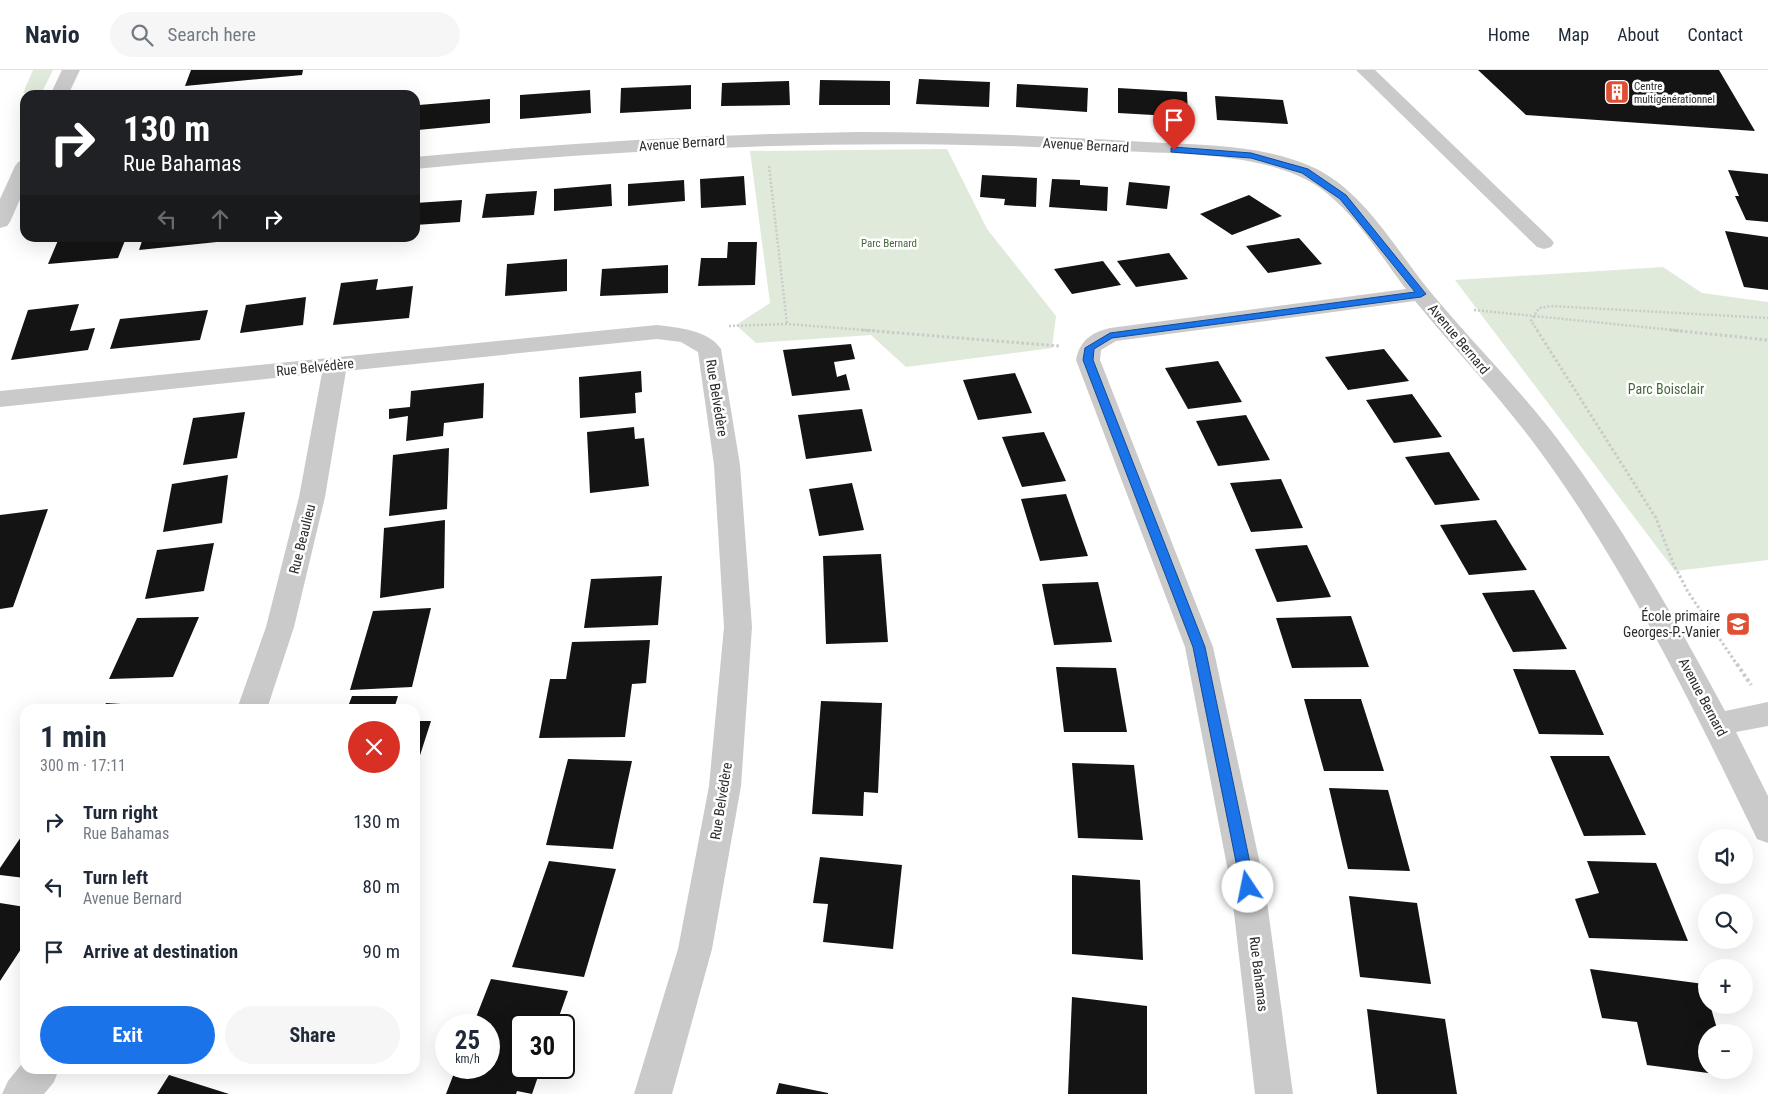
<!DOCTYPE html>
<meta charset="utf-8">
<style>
:root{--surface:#fff;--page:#f6f6f7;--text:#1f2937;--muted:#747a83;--line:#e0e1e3;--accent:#1a73e8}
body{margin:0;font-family:"Roboto Condensed",sans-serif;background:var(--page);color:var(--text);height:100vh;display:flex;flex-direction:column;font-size:19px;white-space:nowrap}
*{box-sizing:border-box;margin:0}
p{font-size:16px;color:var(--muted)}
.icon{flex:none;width:28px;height:28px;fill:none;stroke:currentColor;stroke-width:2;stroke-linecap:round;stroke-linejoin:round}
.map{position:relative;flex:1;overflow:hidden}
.side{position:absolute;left:20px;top:634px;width:400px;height:370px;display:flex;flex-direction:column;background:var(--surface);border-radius:15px;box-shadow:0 5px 20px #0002}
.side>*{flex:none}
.guide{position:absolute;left:20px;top:20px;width:400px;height:152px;border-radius:15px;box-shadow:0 5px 20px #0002;background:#202124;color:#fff;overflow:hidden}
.tools{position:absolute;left:1698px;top:759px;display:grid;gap:10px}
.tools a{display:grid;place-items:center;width:55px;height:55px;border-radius:50%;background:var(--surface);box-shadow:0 5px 20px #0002;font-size:25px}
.speed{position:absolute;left:435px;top:944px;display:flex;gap:10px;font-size:25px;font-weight:700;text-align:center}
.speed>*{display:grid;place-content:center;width:65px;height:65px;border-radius:50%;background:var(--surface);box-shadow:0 5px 20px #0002;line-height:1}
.speed small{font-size:12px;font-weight:400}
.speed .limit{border:2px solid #111;border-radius:8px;background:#fff;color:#111}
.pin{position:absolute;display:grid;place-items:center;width:42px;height:42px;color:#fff;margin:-51px -21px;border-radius:50% 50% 50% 0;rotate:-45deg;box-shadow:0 0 5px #0007}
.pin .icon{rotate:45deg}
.me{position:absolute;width:55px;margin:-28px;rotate:349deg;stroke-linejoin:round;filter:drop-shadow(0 0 4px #0008)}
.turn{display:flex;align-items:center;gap:18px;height:105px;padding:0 20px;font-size:22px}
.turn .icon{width:65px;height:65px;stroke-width:2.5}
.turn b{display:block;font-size:35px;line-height:42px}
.lanes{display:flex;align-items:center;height:48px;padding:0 20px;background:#0003;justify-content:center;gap:25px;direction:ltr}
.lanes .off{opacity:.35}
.round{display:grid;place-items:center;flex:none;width:52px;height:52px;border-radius:26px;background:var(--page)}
.overview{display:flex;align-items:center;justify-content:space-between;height:85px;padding:0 20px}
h1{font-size:30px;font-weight:700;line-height:38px}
.primary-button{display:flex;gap:10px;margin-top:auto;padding:10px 20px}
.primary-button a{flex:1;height:58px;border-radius:30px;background:var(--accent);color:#fff;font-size:20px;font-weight:700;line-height:58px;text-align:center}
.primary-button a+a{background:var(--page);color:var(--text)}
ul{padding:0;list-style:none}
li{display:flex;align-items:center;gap:15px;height:65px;padding:0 20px}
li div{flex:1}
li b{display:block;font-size:19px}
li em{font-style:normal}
header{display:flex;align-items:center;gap:30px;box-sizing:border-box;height:70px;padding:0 25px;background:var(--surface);border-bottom:1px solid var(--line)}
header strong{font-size:24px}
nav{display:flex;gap:28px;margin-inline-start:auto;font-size:18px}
.search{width:350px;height:45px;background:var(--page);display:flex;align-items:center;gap:12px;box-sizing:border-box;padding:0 18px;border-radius:28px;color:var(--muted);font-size:19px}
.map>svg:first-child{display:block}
.green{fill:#dfeada}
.building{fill:#141414}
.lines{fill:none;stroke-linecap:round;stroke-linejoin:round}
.path-far2{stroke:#cacaca;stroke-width:2.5;stroke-dasharray:2 2;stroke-linecap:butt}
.path-far1{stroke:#cacaca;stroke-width:3;stroke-dasharray:2.5 2.5;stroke-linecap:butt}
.path{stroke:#cacaca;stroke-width:4;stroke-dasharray:3 3;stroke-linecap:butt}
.minor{fill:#cacaca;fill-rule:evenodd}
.route{fill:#1a73e8;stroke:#114b97}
.labels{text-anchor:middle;stroke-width:5;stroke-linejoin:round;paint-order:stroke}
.far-poi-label{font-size:11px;fill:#2d2d2d;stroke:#fff;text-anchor:start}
.far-park-label{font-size:11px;fill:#46673c;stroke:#fff}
.street-label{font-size:14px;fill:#2d2d2d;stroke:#fff}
.park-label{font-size:14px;fill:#46673c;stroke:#fff}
.poi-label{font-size:14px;fill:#2d2d2d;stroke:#fff;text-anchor:end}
</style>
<header>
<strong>Navio</strong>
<div class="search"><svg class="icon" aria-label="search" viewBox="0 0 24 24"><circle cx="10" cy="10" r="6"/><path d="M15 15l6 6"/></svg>Search here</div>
<nav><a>Home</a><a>Map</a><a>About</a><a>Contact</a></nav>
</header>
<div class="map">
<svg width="1768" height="1024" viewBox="0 0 1768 1024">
<rect width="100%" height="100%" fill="#fff"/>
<path class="green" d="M33,0h20l-11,22 -19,1z
M947,79l40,80 69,87 -4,32 -146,19 -35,-32 -115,8 -20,-18 34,-22 -20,-152z
M1663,197l39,26 66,9v258l-93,11 -220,-291z"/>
<path class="building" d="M191,0h112l-1,5 -117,11z
M1478,0h241l36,61 -229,-16z
M919,9l71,3 -1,25 -73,-3z
M820,10l70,1v24h-71z
M789,11l1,24 -69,1 1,-23z
M1017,14l71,4 -1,24 -71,-5z
M691,15v24l-71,4 1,-25z
M1118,18l69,4 1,25 -70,-4z
M590,20l1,23 -71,6v-24z
M1215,26l68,4 5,24 -71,-4z
M490,29v24l-72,7 1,-25z
M1728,100l40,4v48l-22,-2 -11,-24h4z
M982,105l55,3 -1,29 -32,-2 1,-6 -25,-2z
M744,106l2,29 -45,3 -1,-29z
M1052,109l28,1v5l28,2 -1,24 -58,-4z
M684,110l1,21 -57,5v-22z
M1129,112l41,4 -3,23 -41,-4z
M611,114l1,22 -58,5v-22z
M537,121l-3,24 -52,3 4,-24z
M1249,125l33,21 -50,19 -32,-21z
M462,130l-2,22 -45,3v-22z
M1725,161l43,6v53l-24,-3z
M59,168h67l-8,20 -70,6z
M143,168h75l-1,4 -78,8z
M236,168h24v1l-25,2z
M1299,168l23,26 -54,9 -22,-27z
M728,172h29l-2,43 -57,1 3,-28h26z
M1169,183l19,26 -52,8 -19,-26z
M567,189v32l-62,5 2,-32z
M1103,191l18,24 -49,9 -18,-25z
M668,195v28l-68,3 2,-27z
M378,209l-2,11 37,-4 -4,32 -76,7 8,-42z
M306,227l-3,28 -63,8 6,-28z
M79,234l-9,27 25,-3 -7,22 -77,10 17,-50z
M208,240l-8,30 -90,9 10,-30z
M851,274l4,15 -21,3 3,15 9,-3 4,16 -58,6 -9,-46z
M1384,279l25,32 -61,9 -23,-33z
M1218,291l24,41 -54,7 -23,-41z
M641,301l1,21 -7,1 1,20 -56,5 -1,-41z
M1015,303l17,40 -54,7 -15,-40z
M484,313l-1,35 -39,5 -1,13 -37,5 2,-25 -19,3v-10l21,-2 1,-16z
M1412,324l30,43 -48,6 -28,-43z
M862,339l10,42 -66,8 -8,-44z
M245,342l-8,46 -54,7 10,-47z
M1246,345l24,45 -52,6 -22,-45z
M634,357l1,12 9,-1 5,48 -59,7 -3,-61z
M1044,362l22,49 -44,6 -20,-50z
M449,378l-2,61 -58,7 4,-61z
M1449,382l31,48 -45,5 -30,-48z
M228,405l-6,48 -59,9 9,-48z
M1281,409l22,49 -52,4 -21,-49z
M852,413l12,47 -45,6 -10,-47z
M1066,424l22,62 -48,5 -19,-62z
M48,439l-35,98 -13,2v-94z
M445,450l-1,68 -64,10 4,-70z
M1496,450l31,50 -58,5 -29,-50z
M214,473l-10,48 -59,8 12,-49z
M1307,475l24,52 -54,5 -22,-53z
M881,484l7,88 -62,2 -3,-88z
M662,506l-4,49 -74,3 7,-49z
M1098,512l14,60 -58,3 -12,-61z
M1534,520l33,59 -54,3 -31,-59z
M431,538l-19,79 -62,3 23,-79z
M1351,546l18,51 -77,1 -16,-50z
M199,547l-26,60 -64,2 28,-61z
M650,570l-4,43 -14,1 -7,53 -86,1 11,-59h16l6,-37z
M1056,597l60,1 11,64h-63z
M1513,599l62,1 29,65 -65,-1z
M352,626h46l-4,13h-47z
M1304,629h57l23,72h-60z
M821,631l61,2 -4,90 -14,-1 -1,24 -51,-2z
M106,633l61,4 -2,2h-62z
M415,651h16l-16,50z
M1550,686h59l37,79 -62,1z
M568,689l64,2 -19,88 -67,-4z
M1072,693l62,2 9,75 -65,-2z
M1329,718l59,2 22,81 -62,-2z
M25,761v47l-25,-3v-7z
M820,787l82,8 -9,84 -70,-7 5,-38 -15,-1z
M549,791l67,8 -32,108 -72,-10z
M1587,791l69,2 32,78 -99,-3 -14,-39 24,-6z
M1072,805l68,5 3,80 -71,-6z
M1349,826l68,7 14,81 -71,-7z
M0,833l25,4v36l-25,38z
M1590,899l114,15 2,21h4l8,27h-12v38h23l2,6 -84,-11 -10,-43 -35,-4z
M491,909l77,12 -12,34h-35v43h20l-9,26 -15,-3 -1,3h-70l10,-26h33v-43h-16z
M1072,927l75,9v88h-79z
M1367,939l78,10 12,75h-80z
M169,1005l60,19h-72z
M779,1013l49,10v1h-52z"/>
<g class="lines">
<path class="path-far2" d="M769,96l18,158
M1474,240l209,21
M729,256l58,-2 90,7
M1538,261l-7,-10 8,-13 12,-2 217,12"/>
<path class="path-far1" d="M862,260l197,16
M1537,260l119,188 17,45 15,29 50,74
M1670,260l98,10"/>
<path class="path" d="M1737,594l14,21"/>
<path class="minor" d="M62,0h18l-12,25h-18z
M1356,0h19l176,169 3,4 -3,4 -7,2 -7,-2z
M859,62c96,0 191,4 287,10 54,3 113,2 164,24 52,22 84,81 118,123 41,50 88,96 128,148 64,85 118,179 169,274l43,-9v24l-32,6 32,64v47l-11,-4c-65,-134 -130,-269 -218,-389 -38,-52 -83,-99 -124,-149l-299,40 -15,9 -1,10 113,287 52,240 28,207h-38l-24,-207 -46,-240 -109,-287c4,-20 15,-27 34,-32l296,-39c-31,-40 -62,-96 -112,-115 -57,-23 -131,-20 -192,-24 -230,-13 -458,-3 -687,19v-12c148,-14 295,-23 444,-25z
M25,90v28l-15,34 -3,4 -7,2v-29l15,-33 3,-4z
M657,255c21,3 50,4 64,24l19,116 12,162 -11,159 -29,163 -40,145h-38l44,-145 31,-163 15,-159 -10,-162 -16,-113 -17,-10 -24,-3 -311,32 -21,126 -31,130 -27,82h-30l29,-82 33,-130 23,-124 -322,34v-16z
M25,990v9h34l-5,13 -10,12h-42l6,-13z"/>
</g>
<path class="route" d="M1174,77l77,6 57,16 38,26 80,99 -5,3 -309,41 -18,11 -1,11 112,287 50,240 -2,4 -5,2 -5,-2 -2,-4 -48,-240 -110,-287 2,-12 25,-15 305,-41 -75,-93 -38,-26 -51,-15 -80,-6v-4z"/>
<defs>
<symbol id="building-square" viewBox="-11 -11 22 22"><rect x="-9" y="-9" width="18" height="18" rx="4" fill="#df4f33" stroke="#fff"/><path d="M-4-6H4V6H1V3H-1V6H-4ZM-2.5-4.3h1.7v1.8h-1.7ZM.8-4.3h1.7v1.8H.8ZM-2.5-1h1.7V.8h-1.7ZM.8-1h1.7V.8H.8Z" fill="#fff"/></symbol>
<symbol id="school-square" viewBox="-11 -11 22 22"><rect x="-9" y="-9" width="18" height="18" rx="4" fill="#df4f33" stroke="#fff"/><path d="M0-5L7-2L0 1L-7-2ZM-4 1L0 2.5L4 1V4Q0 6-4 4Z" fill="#fff"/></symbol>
</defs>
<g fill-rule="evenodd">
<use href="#building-square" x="1603" y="8" width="28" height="28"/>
<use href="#school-square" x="1724" y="540" width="28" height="28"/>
</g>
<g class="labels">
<g class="far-poi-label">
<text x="1634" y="20">Centre<tspan x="1634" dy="13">multigénérationnel</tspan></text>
</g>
<g class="far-park-label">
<text x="889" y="177">Parc Bernard</text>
</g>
<g class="street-label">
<text transform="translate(682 73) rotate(-4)" y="5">Avenue Bernard</text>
<text transform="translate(1086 75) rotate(3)" y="5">Avenue Bernard</text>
<text transform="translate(1459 269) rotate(50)" y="5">Avenue Bernard</text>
<text transform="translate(315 297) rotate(-6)" y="5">Rue Belvédère</text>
<text transform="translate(717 328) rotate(81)" y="5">Rue Belvédère</text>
<text transform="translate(302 469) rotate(-76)" y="5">Rue Beaulieu</text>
<text transform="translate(1703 627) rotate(62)" y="5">Avenue Bernard</text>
<text transform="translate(721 731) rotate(-81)" y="5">Rue Belvédère</text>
<text transform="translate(1259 904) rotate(83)" y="5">Rue Bahamas</text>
</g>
<g class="park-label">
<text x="1666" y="324">Parc Boisclair</text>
</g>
<g class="poi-label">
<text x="1720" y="551">École primaire<tspan x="1720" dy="16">Georges-P.-Vanier</tspan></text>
</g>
</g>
</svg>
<div class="tools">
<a><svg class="icon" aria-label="sound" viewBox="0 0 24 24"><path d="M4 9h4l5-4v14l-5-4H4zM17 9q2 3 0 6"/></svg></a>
<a><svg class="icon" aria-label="search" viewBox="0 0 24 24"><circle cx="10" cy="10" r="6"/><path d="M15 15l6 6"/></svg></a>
<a>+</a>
<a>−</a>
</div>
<div class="speed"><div>25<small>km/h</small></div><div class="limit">30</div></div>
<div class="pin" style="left:1174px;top:80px;background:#d93025"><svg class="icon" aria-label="arrive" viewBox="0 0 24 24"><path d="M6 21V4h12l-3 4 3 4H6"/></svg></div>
<svg class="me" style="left:1248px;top:817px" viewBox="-20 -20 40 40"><circle r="19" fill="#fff"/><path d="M0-13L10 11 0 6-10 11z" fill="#1a73e8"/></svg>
<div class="guide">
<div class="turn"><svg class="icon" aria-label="right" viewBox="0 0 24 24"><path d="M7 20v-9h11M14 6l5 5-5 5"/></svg><div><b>130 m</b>Rue Bahamas</div></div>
<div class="lanes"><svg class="icon off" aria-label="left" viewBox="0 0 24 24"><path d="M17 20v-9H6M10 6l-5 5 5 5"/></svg><svg class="icon off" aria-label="ahead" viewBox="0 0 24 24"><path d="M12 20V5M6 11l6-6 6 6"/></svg><svg class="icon" aria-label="right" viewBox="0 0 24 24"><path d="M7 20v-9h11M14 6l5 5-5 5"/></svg></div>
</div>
<section class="side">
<div class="overview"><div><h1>1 min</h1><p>300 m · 17:11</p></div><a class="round" style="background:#d93025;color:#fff"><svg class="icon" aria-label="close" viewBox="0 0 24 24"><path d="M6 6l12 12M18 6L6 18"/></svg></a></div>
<ul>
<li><svg class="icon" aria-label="right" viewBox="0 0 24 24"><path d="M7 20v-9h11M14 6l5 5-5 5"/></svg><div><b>Turn right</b><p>Rue Bahamas</p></div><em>130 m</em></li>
<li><svg class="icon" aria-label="left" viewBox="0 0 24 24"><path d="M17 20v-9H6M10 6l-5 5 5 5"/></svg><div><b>Turn left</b><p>Avenue Bernard</p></div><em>80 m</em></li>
<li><svg class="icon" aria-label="arrive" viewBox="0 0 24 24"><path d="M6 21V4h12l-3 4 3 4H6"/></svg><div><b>Arrive at destination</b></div><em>90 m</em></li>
</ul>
<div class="primary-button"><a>Exit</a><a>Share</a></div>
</section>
</div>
